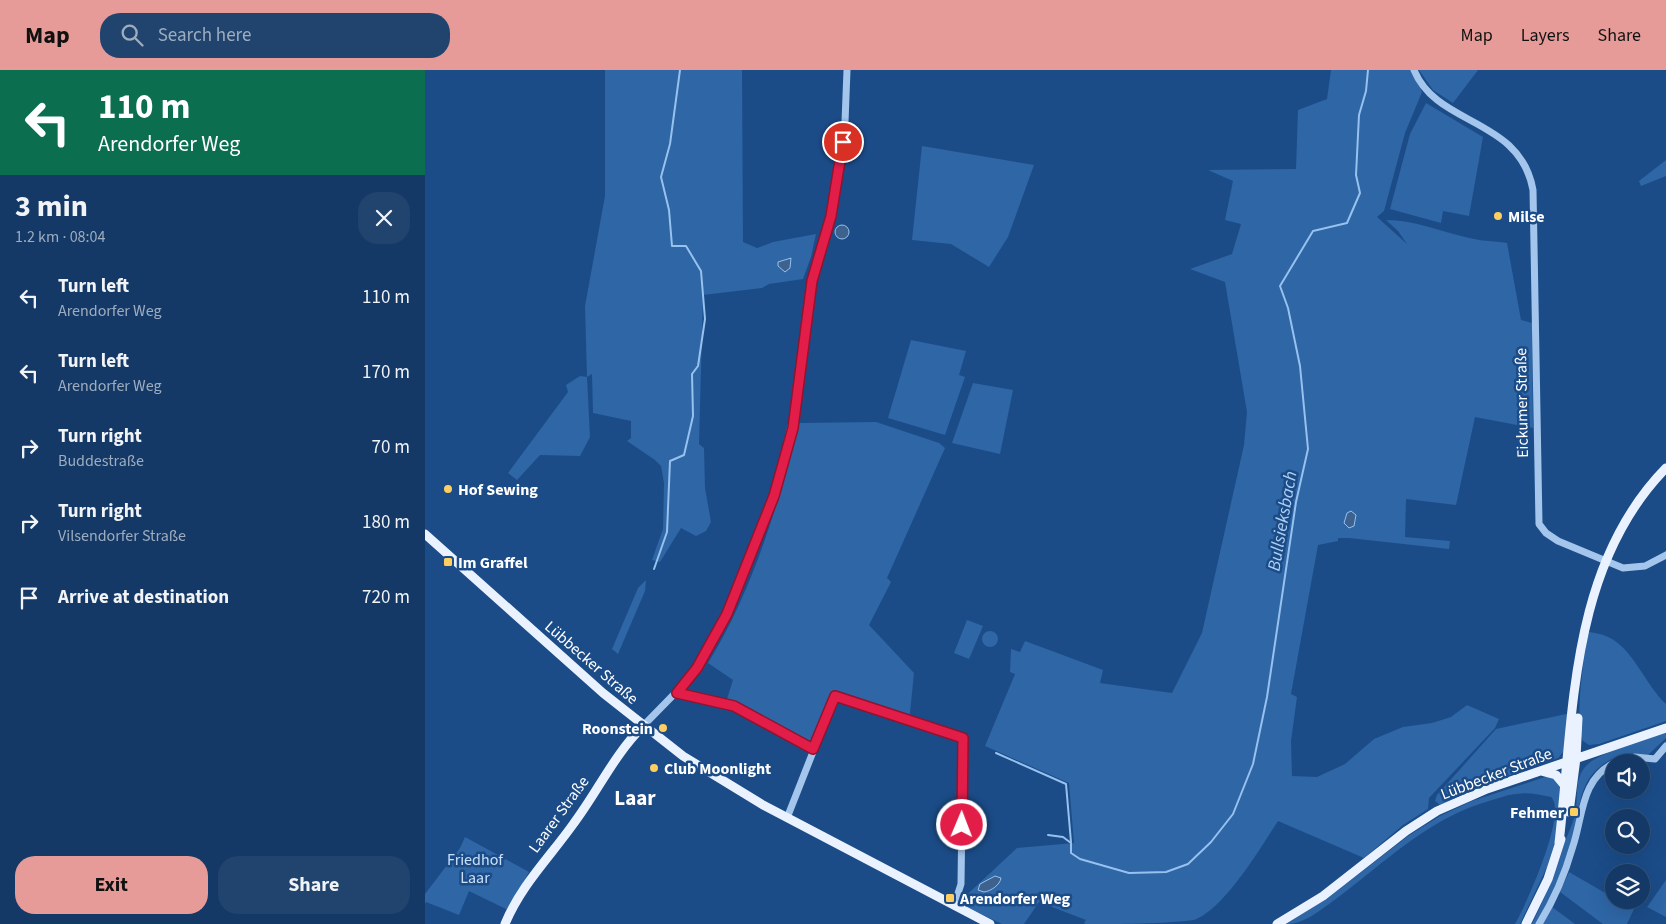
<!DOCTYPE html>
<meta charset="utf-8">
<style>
:root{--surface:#143966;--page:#21446f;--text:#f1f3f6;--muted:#9dacbf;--line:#33537a;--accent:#e69b98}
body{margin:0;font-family:"Source Sans 3",sans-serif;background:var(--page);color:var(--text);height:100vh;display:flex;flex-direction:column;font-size:19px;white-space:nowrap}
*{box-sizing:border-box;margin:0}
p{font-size:16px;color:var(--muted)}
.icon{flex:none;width:28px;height:28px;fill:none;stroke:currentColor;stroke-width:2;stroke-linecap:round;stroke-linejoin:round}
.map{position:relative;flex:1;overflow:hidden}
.side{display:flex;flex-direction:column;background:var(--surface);width:425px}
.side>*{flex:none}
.guide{background:#0b6e4f;color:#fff;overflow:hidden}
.fabs{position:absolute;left:1180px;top:684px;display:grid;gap:10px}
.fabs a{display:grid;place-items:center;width:45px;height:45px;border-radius:50%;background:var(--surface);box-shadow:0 5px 20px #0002,0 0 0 1px var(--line);font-size:25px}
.pin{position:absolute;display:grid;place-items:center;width:42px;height:42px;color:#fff;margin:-21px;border:2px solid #fff;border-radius:50%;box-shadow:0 1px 5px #0007}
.me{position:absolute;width:55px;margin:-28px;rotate:1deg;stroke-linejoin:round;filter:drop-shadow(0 0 4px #0008)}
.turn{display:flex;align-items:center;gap:18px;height:105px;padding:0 15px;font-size:22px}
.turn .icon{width:65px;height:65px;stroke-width:2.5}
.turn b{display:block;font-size:35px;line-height:42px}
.round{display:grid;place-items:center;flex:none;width:52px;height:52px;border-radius:20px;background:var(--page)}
.headline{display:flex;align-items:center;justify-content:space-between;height:85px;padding:0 15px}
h1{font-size:30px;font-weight:700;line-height:38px}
.button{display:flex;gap:10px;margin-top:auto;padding:10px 15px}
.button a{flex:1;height:58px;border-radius:20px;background:var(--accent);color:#111;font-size:20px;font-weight:700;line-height:58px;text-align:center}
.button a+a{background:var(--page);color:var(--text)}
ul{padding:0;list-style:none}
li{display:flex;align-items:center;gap:15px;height:75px;padding:0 15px}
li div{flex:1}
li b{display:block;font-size:19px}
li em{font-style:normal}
header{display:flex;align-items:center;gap:30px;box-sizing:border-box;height:70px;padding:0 25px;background:var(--accent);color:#111}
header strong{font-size:24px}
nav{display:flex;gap:28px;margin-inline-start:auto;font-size:18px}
.search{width:350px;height:45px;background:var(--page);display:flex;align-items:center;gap:12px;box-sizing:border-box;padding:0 18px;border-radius:20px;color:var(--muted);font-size:19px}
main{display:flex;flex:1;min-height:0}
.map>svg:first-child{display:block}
.green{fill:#2e66a6}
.water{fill:#3e628e;stroke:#97c1ee}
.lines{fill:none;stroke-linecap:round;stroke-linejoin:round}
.stream{stroke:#97c1ee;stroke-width:2}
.minor{stroke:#a4c6ec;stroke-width:7}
.major{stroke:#eaf2ff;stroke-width:9}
.route-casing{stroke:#92132f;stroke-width:12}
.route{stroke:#e11d48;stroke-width:9}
.poi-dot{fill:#fece61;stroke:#1b4c88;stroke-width:2}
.labels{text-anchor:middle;stroke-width:5;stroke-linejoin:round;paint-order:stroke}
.poi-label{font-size:16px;font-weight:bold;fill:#fff;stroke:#1b4c88;text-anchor:start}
.street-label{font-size:16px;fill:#fff;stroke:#1b4c88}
.park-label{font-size:16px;fill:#c9e0f9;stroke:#1b4c88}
.water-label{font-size:18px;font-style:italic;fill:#b0d0f4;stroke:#1b4c88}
.district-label{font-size:21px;font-weight:bold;fill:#fff;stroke:#1b4c88}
</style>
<header>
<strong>Map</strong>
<div class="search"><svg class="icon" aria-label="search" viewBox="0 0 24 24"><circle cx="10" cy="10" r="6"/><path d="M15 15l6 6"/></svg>Search here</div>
<nav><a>Map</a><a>Layers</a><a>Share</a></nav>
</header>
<main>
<section class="side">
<div class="guide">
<div class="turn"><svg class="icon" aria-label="left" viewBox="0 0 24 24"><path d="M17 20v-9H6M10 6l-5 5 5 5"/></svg><div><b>110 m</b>Arendorfer Weg</div></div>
</div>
<div class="headline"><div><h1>3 min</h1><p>1.2 km · 08:04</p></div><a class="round"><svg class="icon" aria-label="close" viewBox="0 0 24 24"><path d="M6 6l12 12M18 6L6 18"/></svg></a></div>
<ul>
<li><svg class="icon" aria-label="left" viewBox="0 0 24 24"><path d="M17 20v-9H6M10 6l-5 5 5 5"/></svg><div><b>Turn left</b><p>Arendorfer Weg</p></div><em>110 m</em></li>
<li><svg class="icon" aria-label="left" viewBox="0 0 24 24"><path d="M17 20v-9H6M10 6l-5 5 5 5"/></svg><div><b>Turn left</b><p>Arendorfer Weg</p></div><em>170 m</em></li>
<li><svg class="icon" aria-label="right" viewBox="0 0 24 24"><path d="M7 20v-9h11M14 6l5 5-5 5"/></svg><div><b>Turn right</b><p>Buddestraße</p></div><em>70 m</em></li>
<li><svg class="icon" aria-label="right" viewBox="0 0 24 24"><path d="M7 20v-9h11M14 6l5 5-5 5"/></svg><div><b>Turn right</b><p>Vilsendorfer Straße</p></div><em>180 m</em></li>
<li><svg class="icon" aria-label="arrive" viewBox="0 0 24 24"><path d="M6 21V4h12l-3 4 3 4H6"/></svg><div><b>Arrive at destination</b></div><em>720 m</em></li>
</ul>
<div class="button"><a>Exit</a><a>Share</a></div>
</section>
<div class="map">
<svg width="1241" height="854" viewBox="0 0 1241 854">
<rect width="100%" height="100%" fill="#1b4c88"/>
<path class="green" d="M180,0h137l1,172 14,6 16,-6 43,-8 -5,23 -8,22 -34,5 -7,4 -59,7 -4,149 5,4 1,40 6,34 -5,9 -10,5 -15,-8 -21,34 -8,-2 11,-31 1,-46 -3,-17 -6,-6 -28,-19 4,-3v-17l-38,-8 -1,-39 -5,3 3,60 -10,19 -40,-1 -23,25 -9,-7 60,-81 -2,-7 14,-9 7,1 -2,-71 20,-110z
M906,0h80l11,22 -17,41 -21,78 -7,6 30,27 -9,-13 -12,-11c28,0 53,11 79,17 14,4 28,4 42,6l14,77 11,3 1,105 -58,-11 -19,88 -50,-6 -1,38 45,4 -1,8 -100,-11h-11v3l-20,4 -27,149 6,3 -6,44 1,35 25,1 28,-13 29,-25 29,-12 29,-4 19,-6 16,-12 32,14 -4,9 -66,70 -1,11 -25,16 -39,33 -86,-37c-17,26 -54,89 -84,99 -31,4 -75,4 -108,4l-2,-1 2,-3 -47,-18 -15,22h-22l-44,-21 59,-55 57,-5 -5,-60 -84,-37 30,-72 -5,-2 1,-23 9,3 5,-11 78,29 -3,13 72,10 30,-60 42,-188 3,-33 -22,-130 -35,-13 42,-15 9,-30 -16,-4 8,-39 -25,-11 88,-1 2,-59 29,-11z
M994,0h59l-25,33 -20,-13z
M1001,33l57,34 -14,79 -26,-5 -2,12 -51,-14 20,-75z
M497,76l112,19 -26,72 -19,30 -38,-23 -39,-4z
M1241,90v16l-25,10 -2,-5z
M486,270l55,11 -7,24 6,2 -20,58 -57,-17z
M548,313l40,7 -13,64 -48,-11z
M451,352l63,21 6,5 -58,130 4,4 -22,43 45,48 -5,50 -73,-24 -20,48 -90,-45 7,-22 -25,-17c45,-73 70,-158 91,-240z
M221,510l-1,11 -27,63 -6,-5 26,-61z
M542,550l16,6 -14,33 -15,-6z
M557 569a8 8 0 1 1 16 0a8 8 0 1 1-16 0Z
M1164,562c6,1 13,2 19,5 25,11 38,49 58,67v17l-67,23 -10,1 -6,-4c-9,-16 1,-90 6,-109z
M1146,643l-6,37 -7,8 -76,27 -42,20 -5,-4 2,-6 59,-66z
M1241,662v6l-18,17c-6,0 -13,-2 -19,-2 -16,2 -36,16 -43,31 -8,16 -8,35 -13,52 -9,30 -20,60 -37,88h-4c12,-24 21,-49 30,-74 4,-13 10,-23 13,-36 4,-17 -2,-37 13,-50 13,-12 59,-25 78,-32z
M1123,706l6,1 9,13 -7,49 -9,28 -27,57h-5c11,-19 53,-112 36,-127 -11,-2 -23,-5 -34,-3 -8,0 -17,4 -25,6 -64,18 -105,61 -156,99 -16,11 -31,25 -50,25l42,-26 80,-62 32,-20 32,-15z
M40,767l64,35 -21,38 -39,-19 -10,24 -33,-13 -1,2v-10l35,-46z
M1144,802l45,26v2h4l16,9 -7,15h-24l-43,-32z
M1241,810v37l-19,-10z
M1127,837l23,17h-33z"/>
<path class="water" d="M410 162a7 7 0 1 1 14 0a7 7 0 1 1-14 0Z
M366,188l-1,10 -5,4 -7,-6v-4z
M926,441l5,4 -2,11 -5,2 -5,-5 3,-10z
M570,806l6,2c-1,7 -10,13 -17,14l-6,-2 2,-6z"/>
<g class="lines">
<path class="stream" d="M229,499l13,-37 3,-71 14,-6 9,-39 -1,-42 6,-8 7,-47 -4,-48 -15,-25h-14l-3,-36 -8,-33 9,-33 10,-74
M571,683l70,31 5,58
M623,765l15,2 8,6v10l9,6 49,14 37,-1 22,-8 23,-22 22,-28 20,-50 14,-67 29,-195 12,-53 -8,-83 -12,-58 -8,-22 33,-55 34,-8 13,-30 -4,-18 3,-60 7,-24 2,-21"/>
<path class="minor" d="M989,0c23,57 106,47 119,120l6,334 7,9 12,8 65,27 22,-2 21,-11
M252,623l57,13 79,43
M218,656l44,-45 29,-46 24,-51 34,-88 23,-94 15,-121 22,-76 11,-83 2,-52
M1191,692l19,-5 20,2 11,-13
M362,748l48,-122 128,42 -2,146 -7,22
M1114,854c15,-24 26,-50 34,-78 10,-30 8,-67 41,-83"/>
<path class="major" d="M0,464l178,159 80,63 80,49 227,119
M1116,701l15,4 10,12
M1144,742l7,-54 2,-40
M1134,773c15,-128 10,-276 107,-375
M80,854c16,-39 45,-67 69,-101 24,-32 40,-68 69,-97
M852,854l46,-28 83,-65 31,-20 50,-22 179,-61
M1101,854l22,-45 13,-40"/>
</g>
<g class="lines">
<defs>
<path id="route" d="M418,72l-12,74 -19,65 -19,147 -19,68 -47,118 -30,54 -20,25 57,13 79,43 22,-53 128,42 -1,87"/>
</defs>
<use href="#route" class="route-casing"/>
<use href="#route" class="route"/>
</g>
<g class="poi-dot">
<circle cx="1073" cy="146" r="5"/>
<circle cx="23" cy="419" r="5"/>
<rect x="18" y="487" width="10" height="10" rx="2.5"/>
<circle cx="238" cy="658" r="5"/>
<circle cx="229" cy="698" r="5"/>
<rect x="1144" y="737" width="10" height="10" rx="2.5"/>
<rect x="520" y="823" width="10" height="10" rx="2.5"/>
</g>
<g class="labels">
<g class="poi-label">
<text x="1083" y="152">Milse</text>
<text x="33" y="425">Hof Sewing</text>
<text x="33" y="498">Im Graffel</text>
<text x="228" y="664" text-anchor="end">Roonstein</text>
<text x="239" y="704">Club Moonlight</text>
<text x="1139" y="748" text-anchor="end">Fehmer</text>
<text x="535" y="834">Arendorfer Weg</text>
</g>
<g class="street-label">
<text transform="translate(1096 333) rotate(-91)" y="6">Eickumer Straße</text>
<text transform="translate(167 592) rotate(41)" y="6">Lübbecker Straße</text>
<text transform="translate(1071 703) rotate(-21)" y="6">Lübbecker Straße</text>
<text transform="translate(133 744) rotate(-54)" y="6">Laarer Straße</text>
</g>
<g class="park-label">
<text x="50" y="795">Friedhof<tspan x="50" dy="18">Laar</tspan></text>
</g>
<g class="water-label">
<text transform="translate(857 451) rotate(-80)" y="6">Bullsieksbach</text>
</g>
<g class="district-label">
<text x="210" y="735">Laar</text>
</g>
</g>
</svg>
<div class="fabs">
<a><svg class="icon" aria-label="sound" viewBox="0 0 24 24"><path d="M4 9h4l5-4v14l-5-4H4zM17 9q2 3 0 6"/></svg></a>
<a><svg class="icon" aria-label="search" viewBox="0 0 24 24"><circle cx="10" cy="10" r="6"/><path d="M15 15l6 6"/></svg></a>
<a><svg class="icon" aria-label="layers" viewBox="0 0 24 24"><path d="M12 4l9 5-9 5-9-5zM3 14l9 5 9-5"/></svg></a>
</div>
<div class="pin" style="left:418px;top:72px;background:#d93025"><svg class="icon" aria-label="arrive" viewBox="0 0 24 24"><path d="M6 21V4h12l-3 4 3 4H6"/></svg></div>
<svg class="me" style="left:537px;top:755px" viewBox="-20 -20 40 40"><circle r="17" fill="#e11d48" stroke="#fff" stroke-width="3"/><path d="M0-11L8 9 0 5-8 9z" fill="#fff"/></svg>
</div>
</main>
